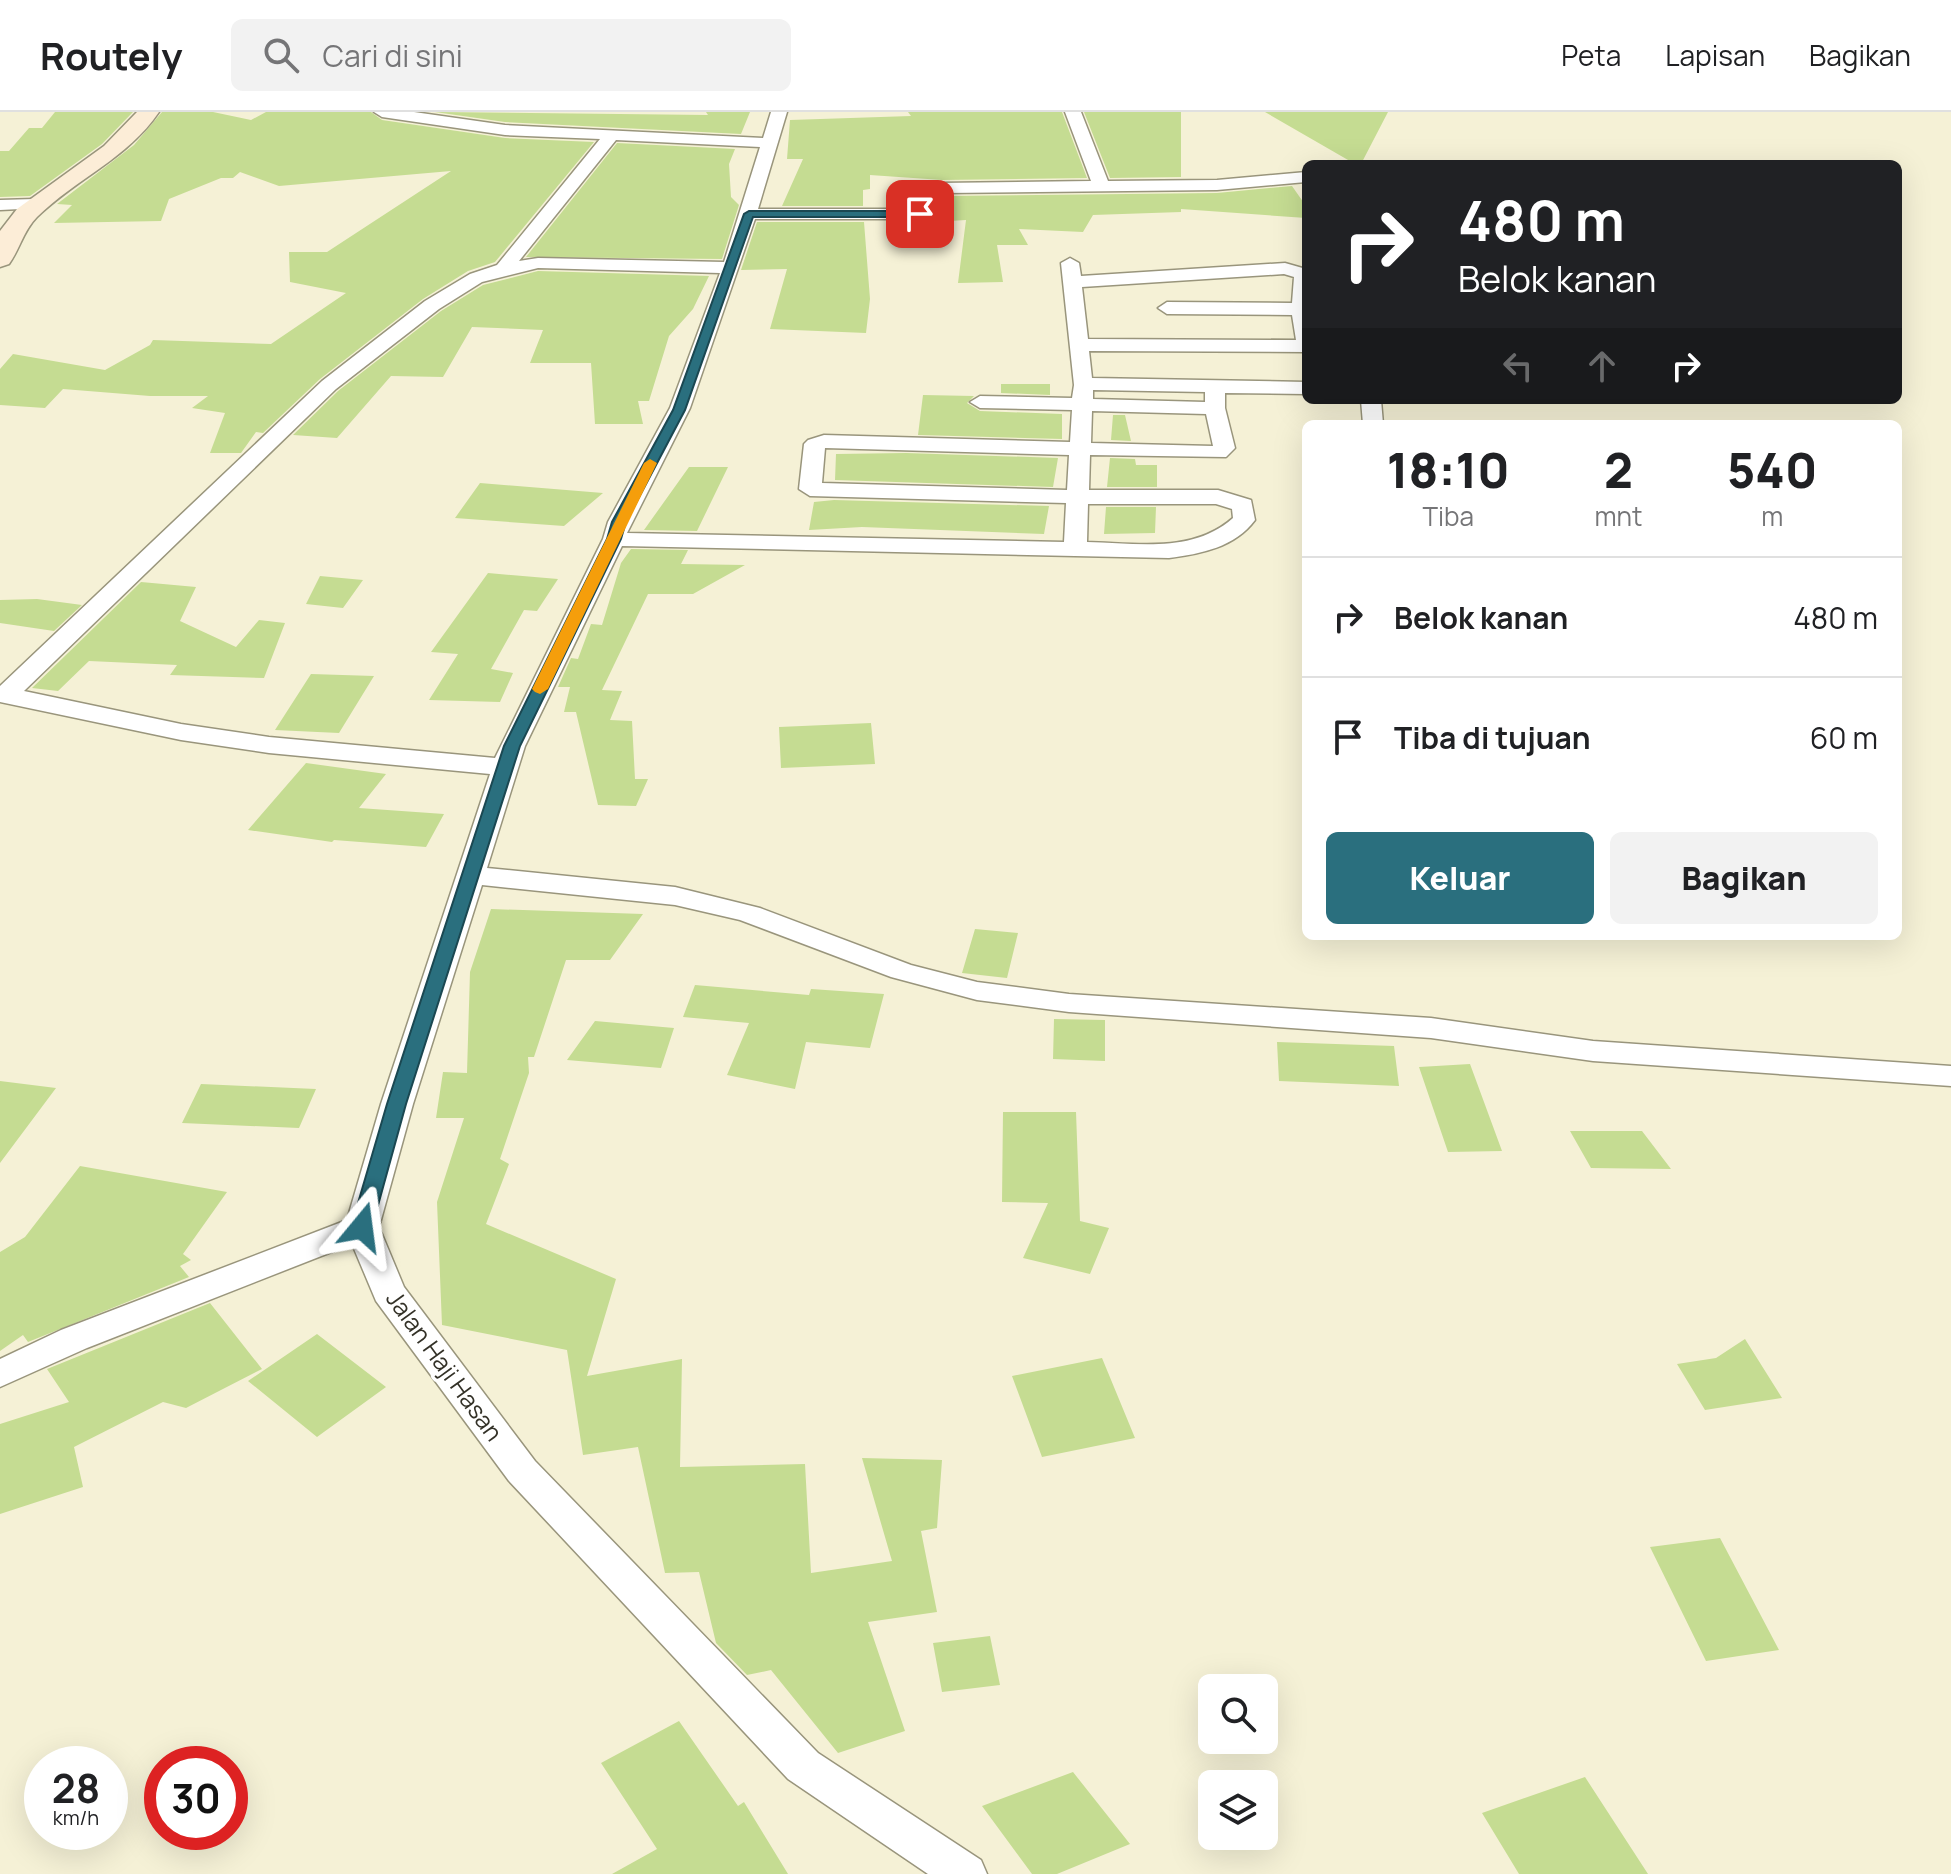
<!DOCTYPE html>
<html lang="id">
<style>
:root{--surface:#fff;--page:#f2f2f2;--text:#202124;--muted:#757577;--line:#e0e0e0;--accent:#2a6f7e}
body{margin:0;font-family:Manrope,sans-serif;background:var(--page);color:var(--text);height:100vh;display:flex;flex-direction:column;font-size:30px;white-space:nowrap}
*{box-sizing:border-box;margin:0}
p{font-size:26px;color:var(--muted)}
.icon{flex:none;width:44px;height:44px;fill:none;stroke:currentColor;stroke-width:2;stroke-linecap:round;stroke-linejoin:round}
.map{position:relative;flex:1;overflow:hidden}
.side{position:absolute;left:1302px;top:308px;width:600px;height:520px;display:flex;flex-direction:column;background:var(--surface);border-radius:12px;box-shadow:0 8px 32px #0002}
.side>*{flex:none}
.top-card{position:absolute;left:1302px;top:48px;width:600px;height:244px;border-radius:12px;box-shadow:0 8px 32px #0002;background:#202124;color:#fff;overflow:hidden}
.buttons{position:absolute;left:1198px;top:1562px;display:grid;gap:16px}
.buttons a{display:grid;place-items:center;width:80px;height:80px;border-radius:12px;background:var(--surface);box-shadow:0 8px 32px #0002;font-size:40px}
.speed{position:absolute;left:24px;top:1634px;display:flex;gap:16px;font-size:40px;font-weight:700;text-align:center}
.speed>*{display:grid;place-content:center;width:104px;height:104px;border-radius:50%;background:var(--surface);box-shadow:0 8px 32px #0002;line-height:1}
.speed small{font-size:20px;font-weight:400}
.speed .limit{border:12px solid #d22;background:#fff;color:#111}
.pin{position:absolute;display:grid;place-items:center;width:68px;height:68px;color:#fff;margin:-34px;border-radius:16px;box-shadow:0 4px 12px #0006}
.me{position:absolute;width:88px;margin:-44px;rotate:16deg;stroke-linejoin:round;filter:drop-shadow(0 0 6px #0008)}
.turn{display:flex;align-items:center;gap:28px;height:168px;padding:0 24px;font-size:36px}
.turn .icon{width:104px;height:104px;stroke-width:2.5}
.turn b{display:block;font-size:56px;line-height:68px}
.lanes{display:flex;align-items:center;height:76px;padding:0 24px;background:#0003;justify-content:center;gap:40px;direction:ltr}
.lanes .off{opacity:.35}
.eta{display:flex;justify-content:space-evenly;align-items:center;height:136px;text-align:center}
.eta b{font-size:48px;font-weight:800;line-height:56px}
.cta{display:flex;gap:16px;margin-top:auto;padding:16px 24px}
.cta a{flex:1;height:92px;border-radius:12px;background:var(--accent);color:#fff;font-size:32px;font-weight:800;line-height:92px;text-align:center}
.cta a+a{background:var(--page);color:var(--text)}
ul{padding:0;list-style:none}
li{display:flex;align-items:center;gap:24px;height:120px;padding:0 24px;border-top:2px solid var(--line)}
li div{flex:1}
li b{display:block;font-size:30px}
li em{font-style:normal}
header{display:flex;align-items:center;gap:48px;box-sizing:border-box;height:112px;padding:0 40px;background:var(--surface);border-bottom:2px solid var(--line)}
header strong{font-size:38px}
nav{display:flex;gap:44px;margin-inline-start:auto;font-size:28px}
.search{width:560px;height:72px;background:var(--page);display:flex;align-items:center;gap:20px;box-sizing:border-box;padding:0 28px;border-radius:12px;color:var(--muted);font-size:30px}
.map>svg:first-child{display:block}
.building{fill:#c5dc92}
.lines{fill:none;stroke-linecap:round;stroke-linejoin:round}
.street-casing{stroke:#99957c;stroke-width:3}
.secondary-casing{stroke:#99957c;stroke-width:3}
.street{fill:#fff;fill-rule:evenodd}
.secondary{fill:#fcedd7;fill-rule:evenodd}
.route{fill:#2a6f7e;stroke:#1b4852;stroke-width:2}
.slow{fill:#f59e0b}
.labels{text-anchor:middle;stroke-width:7;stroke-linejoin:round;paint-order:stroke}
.street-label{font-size:24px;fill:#333127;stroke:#fff}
</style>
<header>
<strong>Routely</strong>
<div class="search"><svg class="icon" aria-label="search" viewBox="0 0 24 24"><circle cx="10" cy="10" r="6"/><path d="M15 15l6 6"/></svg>Cari di sini</div>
<nav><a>Peta</a><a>Lapisan</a><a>Bagikan</a></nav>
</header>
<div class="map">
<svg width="1951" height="1762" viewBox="0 0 1951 1762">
<rect width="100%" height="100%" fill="#f5f1d6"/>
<path class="building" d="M55,0h78l-31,32 -72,52 -30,1v-46h9l20,-23h13z
M162,0h51l38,8 15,-8h105l11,8 123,18 89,4 -99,120 -27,9 -45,28 -103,80 -57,54 -7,-1 -15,21h-31l15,-40 -33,-5 16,-12h-58l-87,-7 -18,19 -45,-3v-36l13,-15 92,16 45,-25 3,-5 118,4 75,-51 -56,-11 -1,-30h38l124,-81 -172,15 -39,-14 -7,6h-12l-52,21 -8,22 -107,2 18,-18 -15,-1 77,-59z
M435,0l273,3 -2,-3h44l-9,22 -236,-12z
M908,0h154l25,66 -145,2 -72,-5v14l-7,1v16h-81l21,-47h-16l3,-39 121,-4z
M1084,0h97v65l-71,1z
M1265,0h123l-27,52h-6z
M617,31l118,6 -6,15 2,33 8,8 -17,54 -196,-2z
M1292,74l14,20v12l-125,-9v3l-88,3 -10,17 -64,-3 9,16h-31l6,37 -45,1 8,-63 -34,2 1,-5 12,-7 2,-14 270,-3z
M757,110h107l6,77 -4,34 -96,-4 17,-60 -46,1z
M538,159l171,5 -16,33 -24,27 -20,65h-11l5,23h-48l-4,-61h-61l13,-33 -71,-3 -29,50 -52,-1 -54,62 -44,-3 45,-44 103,-80 42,-26z
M1001,272h49v11l-49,-2z
M923,283l51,1 -7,7 13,8 82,3v25l-144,-4z
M1113,303h12l6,26 -20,-1z
M906,341l152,5 -5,29 -218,-7 1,-26z
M1110,346l25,1 1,6h21v22h-50z
M689,355h39l-31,64 -53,-1z
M480,371l123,10 -39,33 -109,-8z
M834,388l215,6 -5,28 -182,-7 -53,3 5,-28z
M1106,395h50l-1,26 -51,1z
M631,437l57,1 -7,14 64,1 -52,29h-45l-46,96 20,1 -12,29 22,1 3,58h13l-12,27 -38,-1 -22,-93h-12l6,-25h-12l13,-29 7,1 13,-35 11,1 19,-62z
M488,461l70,6 -21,32 -13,-1 -33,59 22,4 -13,29 -71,-2 29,-46 -27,-2z
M320,464l43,4 -20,28 -37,-4z
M141,470l55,5 -16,34 56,26 23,-27 26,3 -21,55 -94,-3 7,-10 -88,-4 -31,30 -26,-3z
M37,487l45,6 -28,26 -54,-8v-23z
M311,562l63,2 -35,57 -64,-3z
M871,611l4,41 -94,4 -2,-41z
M306,651l80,11 -27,34 85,6 -18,33 -92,-7 -2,2 -84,-12z
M491,797l152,5 -33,46h-44l-32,97h-6l1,16 -29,86 9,5 -23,60 130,55 -29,97 95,-17 -2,108 125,-3 6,109 81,-12 -30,-103 80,2 -5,68 -16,3 16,81 -69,10 37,109 -67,22 -67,-83 -24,5 -31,-32 -17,-71 -34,1 -27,-126 -55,8 -16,-105 -125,-25 -5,-123 27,-84h-28l7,-46 24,1 3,-101z
M975,817l43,4 -11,45 -45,-5z
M695,873l114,10 2,-6 73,5 -14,54 -64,-6 -11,47 -68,-14 22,-52 -66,-6z
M1054,907l51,1v41l-52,-2z
M595,909l79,7 -13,40 -94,-8z
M1277,930l117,4 5,40 -120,-5z
M1470,952l32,87 -54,1 -29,-85z
M0,969l56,7 -56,75z
M201,972l115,5 -17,39 -117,-5z
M1003,1000h73l4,109 29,7 -19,46 -67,-16 25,-55 -46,-1z
M1570,1019h72l29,38 -80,-1z
M80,1054l147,26 -44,62 8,6 -11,6 9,11 -161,65 -5,-7 -23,16v-99l25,-15z
M210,1191l52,66 -76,39 -23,-6 -89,45 9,40 -83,27v-90l69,-22 -22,-33z
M317,1222l69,53 -69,50 -69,-56z
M1745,1227l37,59 -77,12 -28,-46 39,-6z
M1102,1246l33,80 -93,19 -30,-81z
M1720,1426l59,112 -73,11 -56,-114z
M990,1524l10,49 -58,7 -9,-49z
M679,1609l59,85 6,-4 44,72h-176l45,-25 -56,-86z
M1073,1660l57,72 -73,30h-25l-50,-68z
M1585,1665l63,97h-129l-37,-61z"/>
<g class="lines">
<defs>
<path id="street" d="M374,0h40l91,13 258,13 8,-26h16l-29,97h159l10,-5 3,-18 10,-3 151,-2 -26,-69h16l27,69 109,-1 89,-8v10l-89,8 -273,3 -2,17 -22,9h-165l-65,189 -63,125 437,9 2,-39 -256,-7 -11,-7 5,-45 4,-4 16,-5 246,7 2,-32 -92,-2 -10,-6 10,-6 92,2 2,-13 -13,-122 9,-5 9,5 2,13 204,-13 21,6v83l-217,-1 3,27 214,4v12l-81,-1v15l10,40 -9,9 -136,-2 -1,35h129l33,10 4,20c-20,27 -54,34 -86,38l-547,-12 -97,200 -38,122 188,19 85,21 151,57 66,17 92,12 362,24 162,23 358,25v20l-358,-25 -162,-23 -362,-26 -92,-12 -86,-23 -151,-57 -65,-15 -193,-20 -69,219 -34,123 25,60 131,174 283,292 163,107 6,14h-59l-140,-95 -279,-298 -133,-180 -24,-57 -265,104 -87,39v-28l61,-29 286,-110 34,-116 109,-330 -221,-21 -88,-13 -181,-38v-16l322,-305 103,-80 45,-27 27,-9 103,-126 -95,-4 -123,-18zM616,28l144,7 -36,115 -186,-4 -19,3zM538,156l182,5 -50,135 -62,114 -5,17 -108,219 -226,-21 -88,-13 -157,-33 312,-302 103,-80 43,-27zM1284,162l10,3 -2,26 -125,-1 -9,6 9,6 125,1 4,25 -208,-1 -6,-52zM1093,278l112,2v10l-112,-3zM1092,299l114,3 7,32 -122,-3zM825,336l244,7 -2,35 -245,-7zM1088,392h128l16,5 1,9c-41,36 -96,25 -146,24z
M35,87l6,1 3,4 -3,4 -41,2v-10z
M1361,288h20l2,24h-20z"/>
<path id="secondary" d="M137,0h22c-32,47 -82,66 -122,105 -14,14 -17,32 -28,47l-9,3v-36l17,-22 87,-63z"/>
</defs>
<use href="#street" class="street-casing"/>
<use href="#secondary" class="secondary-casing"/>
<use href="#street" class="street"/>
<use href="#secondary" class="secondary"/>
</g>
<path class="route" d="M749,99h171l5,3 -5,3h-167l-68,193 -59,112 -5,17 -101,207 -114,358 -34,123 -3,5h-15l-3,-5 36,-123 117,-358 103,-207 5,-17 61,-112 71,-196z"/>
<path class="slow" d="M650,347l7,4 -109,226 -8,5 -5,-2 -3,-3 112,-226z"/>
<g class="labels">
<g class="street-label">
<text transform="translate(444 1254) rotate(54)" y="8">Jalan Haji Hasan</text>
</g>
</g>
</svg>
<div class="buttons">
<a><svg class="icon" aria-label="search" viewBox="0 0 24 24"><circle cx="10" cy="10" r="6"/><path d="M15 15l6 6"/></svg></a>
<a><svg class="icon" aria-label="layers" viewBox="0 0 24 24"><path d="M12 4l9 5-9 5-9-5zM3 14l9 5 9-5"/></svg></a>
</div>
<div class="speed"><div>28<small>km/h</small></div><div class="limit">30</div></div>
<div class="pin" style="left:920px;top:102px;background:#d93025"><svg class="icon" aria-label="arrive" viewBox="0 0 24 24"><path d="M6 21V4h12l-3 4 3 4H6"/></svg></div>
<svg class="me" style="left:362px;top:1115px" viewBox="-20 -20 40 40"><path d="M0-17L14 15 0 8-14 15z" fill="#2a6f7e" stroke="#fff" stroke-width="4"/></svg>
<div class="top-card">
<div class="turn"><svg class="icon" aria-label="right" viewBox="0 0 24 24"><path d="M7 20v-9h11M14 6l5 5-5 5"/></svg><div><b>480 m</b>Belok kanan</div></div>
<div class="lanes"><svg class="icon off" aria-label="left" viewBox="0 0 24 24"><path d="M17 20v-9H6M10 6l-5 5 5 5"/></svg><svg class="icon off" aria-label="ahead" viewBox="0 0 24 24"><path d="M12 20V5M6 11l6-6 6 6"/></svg><svg class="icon" aria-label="right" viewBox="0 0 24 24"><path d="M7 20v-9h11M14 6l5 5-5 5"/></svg></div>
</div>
<section class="side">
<div class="eta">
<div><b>18:10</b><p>Tiba</p></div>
<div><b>2</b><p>mnt</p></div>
<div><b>540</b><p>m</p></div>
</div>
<ul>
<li><svg class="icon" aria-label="right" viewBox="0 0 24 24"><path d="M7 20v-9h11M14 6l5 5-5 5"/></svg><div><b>Belok kanan</b></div><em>480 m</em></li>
<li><svg class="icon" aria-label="arrive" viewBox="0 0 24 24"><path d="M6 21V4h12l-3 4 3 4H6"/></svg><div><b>Tiba di tujuan</b></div><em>60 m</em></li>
</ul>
<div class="cta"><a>Keluar</a><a>Bagikan</a></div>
</section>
</div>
